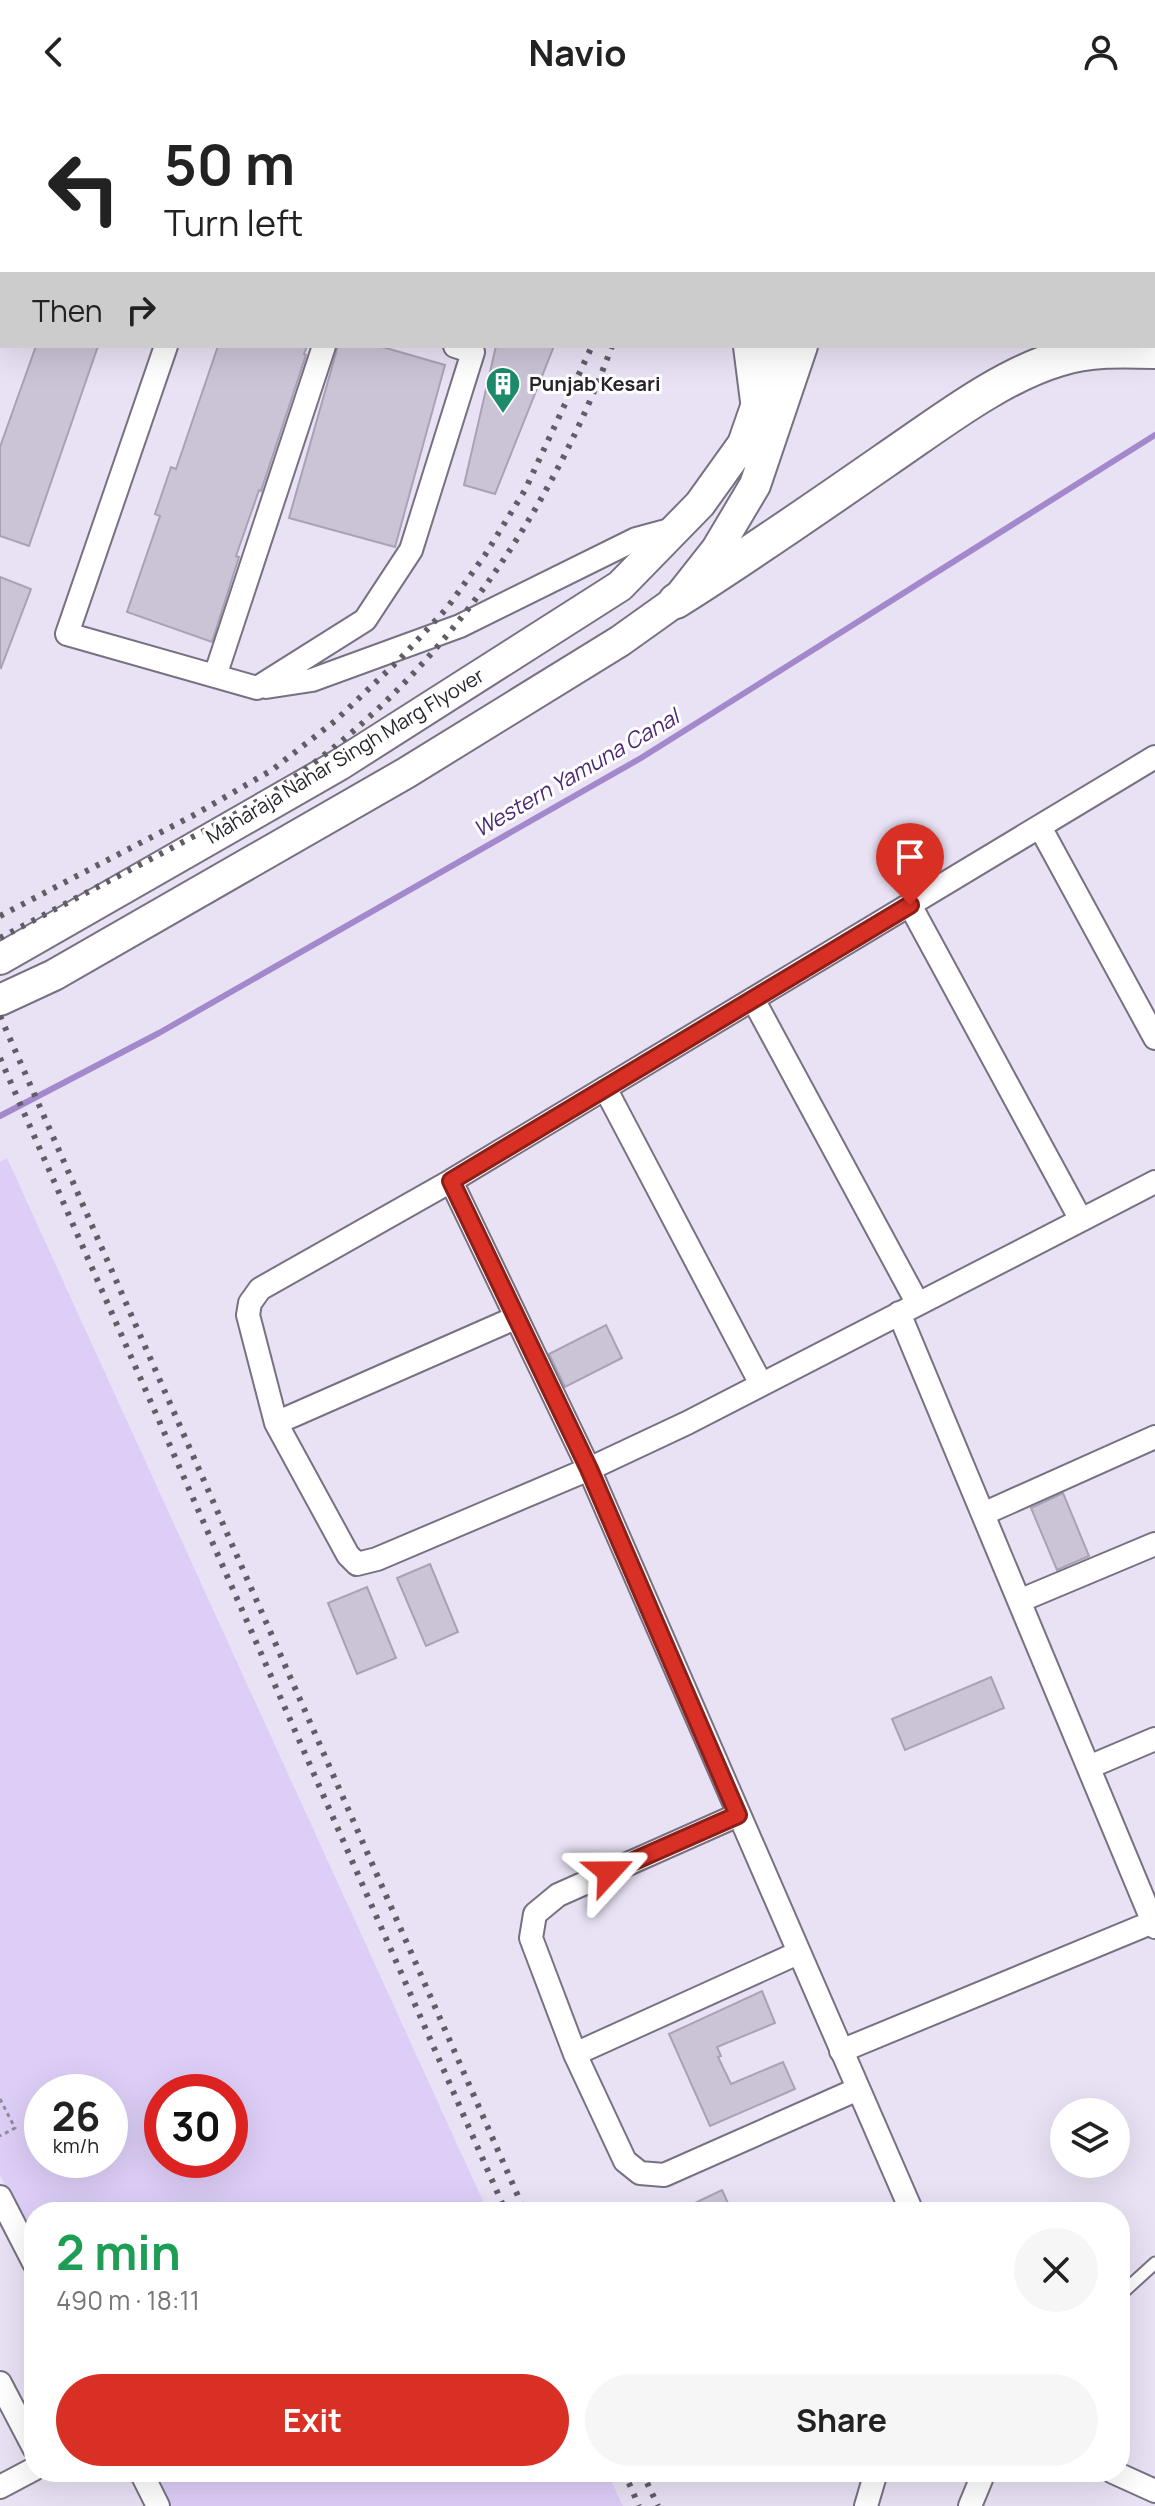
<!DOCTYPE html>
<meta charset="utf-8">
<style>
:root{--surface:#fff;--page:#f6f6f6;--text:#222;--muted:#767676;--accent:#d93025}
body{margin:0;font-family:Manrope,sans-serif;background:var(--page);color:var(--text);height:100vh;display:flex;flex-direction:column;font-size:30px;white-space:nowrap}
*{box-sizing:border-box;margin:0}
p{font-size:26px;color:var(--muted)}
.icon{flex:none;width:44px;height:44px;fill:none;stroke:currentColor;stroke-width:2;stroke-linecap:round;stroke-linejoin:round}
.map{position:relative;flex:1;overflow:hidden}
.sheet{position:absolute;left:24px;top:2098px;width:1106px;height:280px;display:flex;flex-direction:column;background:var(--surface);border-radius:32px;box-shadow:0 8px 32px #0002}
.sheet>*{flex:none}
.hud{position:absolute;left:0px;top:0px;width:1156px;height:244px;box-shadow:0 8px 32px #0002;background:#fff;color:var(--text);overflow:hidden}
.controls{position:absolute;left:1050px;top:1994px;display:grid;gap:16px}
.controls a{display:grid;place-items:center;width:80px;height:80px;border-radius:50%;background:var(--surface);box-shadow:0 8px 32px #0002;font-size:40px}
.speed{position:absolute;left:24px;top:1970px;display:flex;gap:16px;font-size:40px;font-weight:700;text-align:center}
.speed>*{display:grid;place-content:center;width:104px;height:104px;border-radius:50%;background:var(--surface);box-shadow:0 8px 32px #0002;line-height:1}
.speed small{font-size:20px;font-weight:400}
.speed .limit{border:12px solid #d22;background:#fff;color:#111}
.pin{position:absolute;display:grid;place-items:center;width:68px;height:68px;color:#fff;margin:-82px -34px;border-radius:50% 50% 50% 0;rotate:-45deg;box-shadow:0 0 8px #0007}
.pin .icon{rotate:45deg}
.me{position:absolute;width:88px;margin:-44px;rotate:66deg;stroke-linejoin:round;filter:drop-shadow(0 0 6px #0008)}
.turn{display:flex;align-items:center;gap:28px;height:168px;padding:0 32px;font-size:36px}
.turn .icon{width:104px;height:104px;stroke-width:2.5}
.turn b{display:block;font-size:56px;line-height:68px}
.then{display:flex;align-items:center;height:76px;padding:0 32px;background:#0003;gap:16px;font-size:30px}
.round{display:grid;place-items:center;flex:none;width:84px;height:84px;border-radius:42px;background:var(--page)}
.overview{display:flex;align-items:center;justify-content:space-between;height:136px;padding:0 32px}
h1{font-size:48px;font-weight:700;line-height:60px;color:#1e9e55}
.primary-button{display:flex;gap:16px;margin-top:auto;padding:16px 32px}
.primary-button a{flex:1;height:92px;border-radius:48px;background:var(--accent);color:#fff;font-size:32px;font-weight:700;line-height:92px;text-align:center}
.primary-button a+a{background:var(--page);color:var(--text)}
header{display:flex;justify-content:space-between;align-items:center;height:104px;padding:0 32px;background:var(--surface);font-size:36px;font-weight:700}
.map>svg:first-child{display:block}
.green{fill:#ddcef7;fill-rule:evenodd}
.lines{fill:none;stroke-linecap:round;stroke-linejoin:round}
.stream{stroke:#a389cc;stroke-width:6}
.building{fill:#cbc4d7;stroke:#a9a2b4;stroke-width:2}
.lane-casing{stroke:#777182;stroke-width:15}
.street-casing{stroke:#777182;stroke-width:26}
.secondary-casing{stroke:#777182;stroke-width:34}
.primary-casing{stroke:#777182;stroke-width:38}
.path{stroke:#918c9a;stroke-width:3;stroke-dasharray:4 4;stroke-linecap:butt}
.lane{stroke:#fff;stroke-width:11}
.street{stroke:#fff;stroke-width:22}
.secondary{stroke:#fff;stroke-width:30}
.primary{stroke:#fff;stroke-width:34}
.rail{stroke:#615d67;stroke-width:6;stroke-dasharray:4 8;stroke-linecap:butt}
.route-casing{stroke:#8d1f18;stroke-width:20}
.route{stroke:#d93025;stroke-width:14}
.labels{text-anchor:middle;stroke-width:6;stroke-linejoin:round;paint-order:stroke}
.poi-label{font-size:20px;font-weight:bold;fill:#27242b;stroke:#fff;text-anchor:start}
.street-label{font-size:20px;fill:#27242b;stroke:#fff}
.water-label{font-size:22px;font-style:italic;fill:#4d2876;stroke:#fff}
</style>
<header><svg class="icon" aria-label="back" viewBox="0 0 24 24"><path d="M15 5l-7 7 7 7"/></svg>Navio<svg class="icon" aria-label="person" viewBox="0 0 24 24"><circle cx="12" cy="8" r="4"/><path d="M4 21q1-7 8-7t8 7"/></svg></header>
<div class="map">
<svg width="1155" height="2402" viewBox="0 0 1155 2402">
<rect width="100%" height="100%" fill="#e9e2f5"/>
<path class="green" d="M7,1054l481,1054h-454v29l-34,-66v-1013zM42,1988h68v68h-68zM162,1988h68v68h-68z
M151,2368h456l16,34h-454z"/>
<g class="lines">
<path class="stream" d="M0,1012l159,-83 482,-275 514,-323"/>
</g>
<path class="building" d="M36,242h62l-69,200 -29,-10v-89z
M218,242h89l-3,8 2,1 -45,136 -2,-1 -23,66 3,1 -27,85 -85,-30 33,-96 -5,-2 16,-47 5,2z
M338,242h41l66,19 -50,182 -106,-29z
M496,242h58l-59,148 -31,-9z
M0,473l31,12 -30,79 -1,-1z
M606,1221l16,33 -57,29 -16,-33z
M1063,1389l26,63 -32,14 -26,-62z
M430,1460l28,68 -32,14 -29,-68z
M367,1483l29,71 -39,16 -29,-71z
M991,1573l13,31 -99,42 -13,-31z
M762,1887l13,32 -58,24 4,9 -3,1 13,27 52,-22 12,27 -85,37 -41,-92z
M722,2086l10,22h-56z"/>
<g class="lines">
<defs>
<path id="lane" d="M170,2v-2
M0,167l2,-5
M1120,2191l35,-32"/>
<path id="street" d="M246,2l1,-2
M166,242l-99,288 190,54 108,-68 46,-70 62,-198 -18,-6
M215,572l109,-330
M266,583l46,-7 148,-54 176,-87 37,-10
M1155,653l-704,424 -191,108 -10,14 -2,12 28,108 72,132 9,9 20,-5 212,-90 98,-46 468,-241
M1040,723l115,211
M910,801l171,315
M753,895l165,305
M605,984l156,296
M451,1077l138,288 323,743
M899,1209l256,614
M276,1319l239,-105
M983,1410l172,-77
M1019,1497l136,-57
M1089,1663l66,-28
M738,1711l-180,80 -23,19 -4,24 44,116 50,107 15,12 24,2 194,-86
M841,1947l312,-129
M575,1950l223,-101
M0,2093l34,66
M0,2279l34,65
M141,2368l17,34
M1113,2368l42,19
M0,2383l34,-18
M866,2402l10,-34
M970,2402l14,-34"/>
<path id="secondary" d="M971,0l6,2
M851,2l1,-2
M1154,61l1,1
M0,855l339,-194 281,-179 80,-82 43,-60 15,-43 13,-55
M0,896l54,-25 352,-202 214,-132 56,-40 41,-52 38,-64 47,-139"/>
<path id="primary" d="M447,0l4,2
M498,0l6,2
M588,0l7,2
M690,0l6,2
M1154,151l1,1
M1154,185h1
M1154,212h1
M751,242l7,55
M676,497c71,-45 139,-92 208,-140 52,-35 114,-84 174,-102 31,-10 64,-9 97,-8"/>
</defs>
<use href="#lane" class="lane-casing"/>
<use href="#street" class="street-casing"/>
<use href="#secondary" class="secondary-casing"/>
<use href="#primary" class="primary-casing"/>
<path class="path" d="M0,1995l15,29 -15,8"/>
<use href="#lane" class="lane"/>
<use href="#street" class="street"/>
<use href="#secondary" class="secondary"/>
<use href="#primary" class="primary"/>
<path class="rail" d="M644,2v-2
M663,2v-2
M0,812l194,-101 78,-45 63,-49 64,-61 48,-52 38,-53 40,-65 67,-144
M0,834c55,-29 111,-58 166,-87 39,-21 80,-41 117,-66 154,-104 265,-266 329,-439
M0,912l525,1196
M0,954l506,1154
M624,2368l15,34
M642,2368l16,34"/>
</g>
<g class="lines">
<defs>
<path id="route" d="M609,1768l129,-57 -149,-346 -138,-288 459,-276"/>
</defs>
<use href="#route" class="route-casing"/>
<use href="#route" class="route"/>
</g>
<defs>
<symbol id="building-pin" viewBox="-11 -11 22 30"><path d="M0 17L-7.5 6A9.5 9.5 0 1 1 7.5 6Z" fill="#1d8b6a" stroke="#fff"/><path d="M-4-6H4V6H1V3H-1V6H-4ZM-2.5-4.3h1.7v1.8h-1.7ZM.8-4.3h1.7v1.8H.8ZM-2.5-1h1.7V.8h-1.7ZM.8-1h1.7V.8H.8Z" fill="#fff"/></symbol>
</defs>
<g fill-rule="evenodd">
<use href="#building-pin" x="483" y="260" width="40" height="54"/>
</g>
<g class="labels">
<g class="poi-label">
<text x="529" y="287">Punjab Kesari</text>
</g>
<g class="street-label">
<text transform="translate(345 652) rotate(-31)" y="7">Maharaja Nahar Singh Marg Flyover</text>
</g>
<g class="water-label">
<text transform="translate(576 669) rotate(-30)" y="8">Western Yamuna Canal</text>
</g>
</g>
</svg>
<div class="controls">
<a><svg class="icon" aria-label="layers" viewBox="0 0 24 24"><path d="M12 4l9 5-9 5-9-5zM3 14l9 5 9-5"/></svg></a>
</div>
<div class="speed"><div>26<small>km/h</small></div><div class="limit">30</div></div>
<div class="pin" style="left:910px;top:801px;background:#d93025"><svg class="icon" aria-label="arrive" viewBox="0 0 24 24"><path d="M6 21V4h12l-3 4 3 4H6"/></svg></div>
<svg class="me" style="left:609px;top:1768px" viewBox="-20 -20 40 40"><path d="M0-17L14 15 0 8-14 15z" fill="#d93025" stroke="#fff" stroke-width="4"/></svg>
<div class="hud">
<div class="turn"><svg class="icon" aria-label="left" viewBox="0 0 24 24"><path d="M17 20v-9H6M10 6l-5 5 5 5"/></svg><div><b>50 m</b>Turn left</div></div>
<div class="then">Then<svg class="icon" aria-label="right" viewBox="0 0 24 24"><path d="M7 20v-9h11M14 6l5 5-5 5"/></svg></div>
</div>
<section class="sheet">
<div class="overview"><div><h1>2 min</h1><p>490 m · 18:11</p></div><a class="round"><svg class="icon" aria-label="close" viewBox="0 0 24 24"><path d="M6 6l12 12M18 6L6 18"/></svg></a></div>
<div class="primary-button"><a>Exit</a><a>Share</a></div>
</section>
</div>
